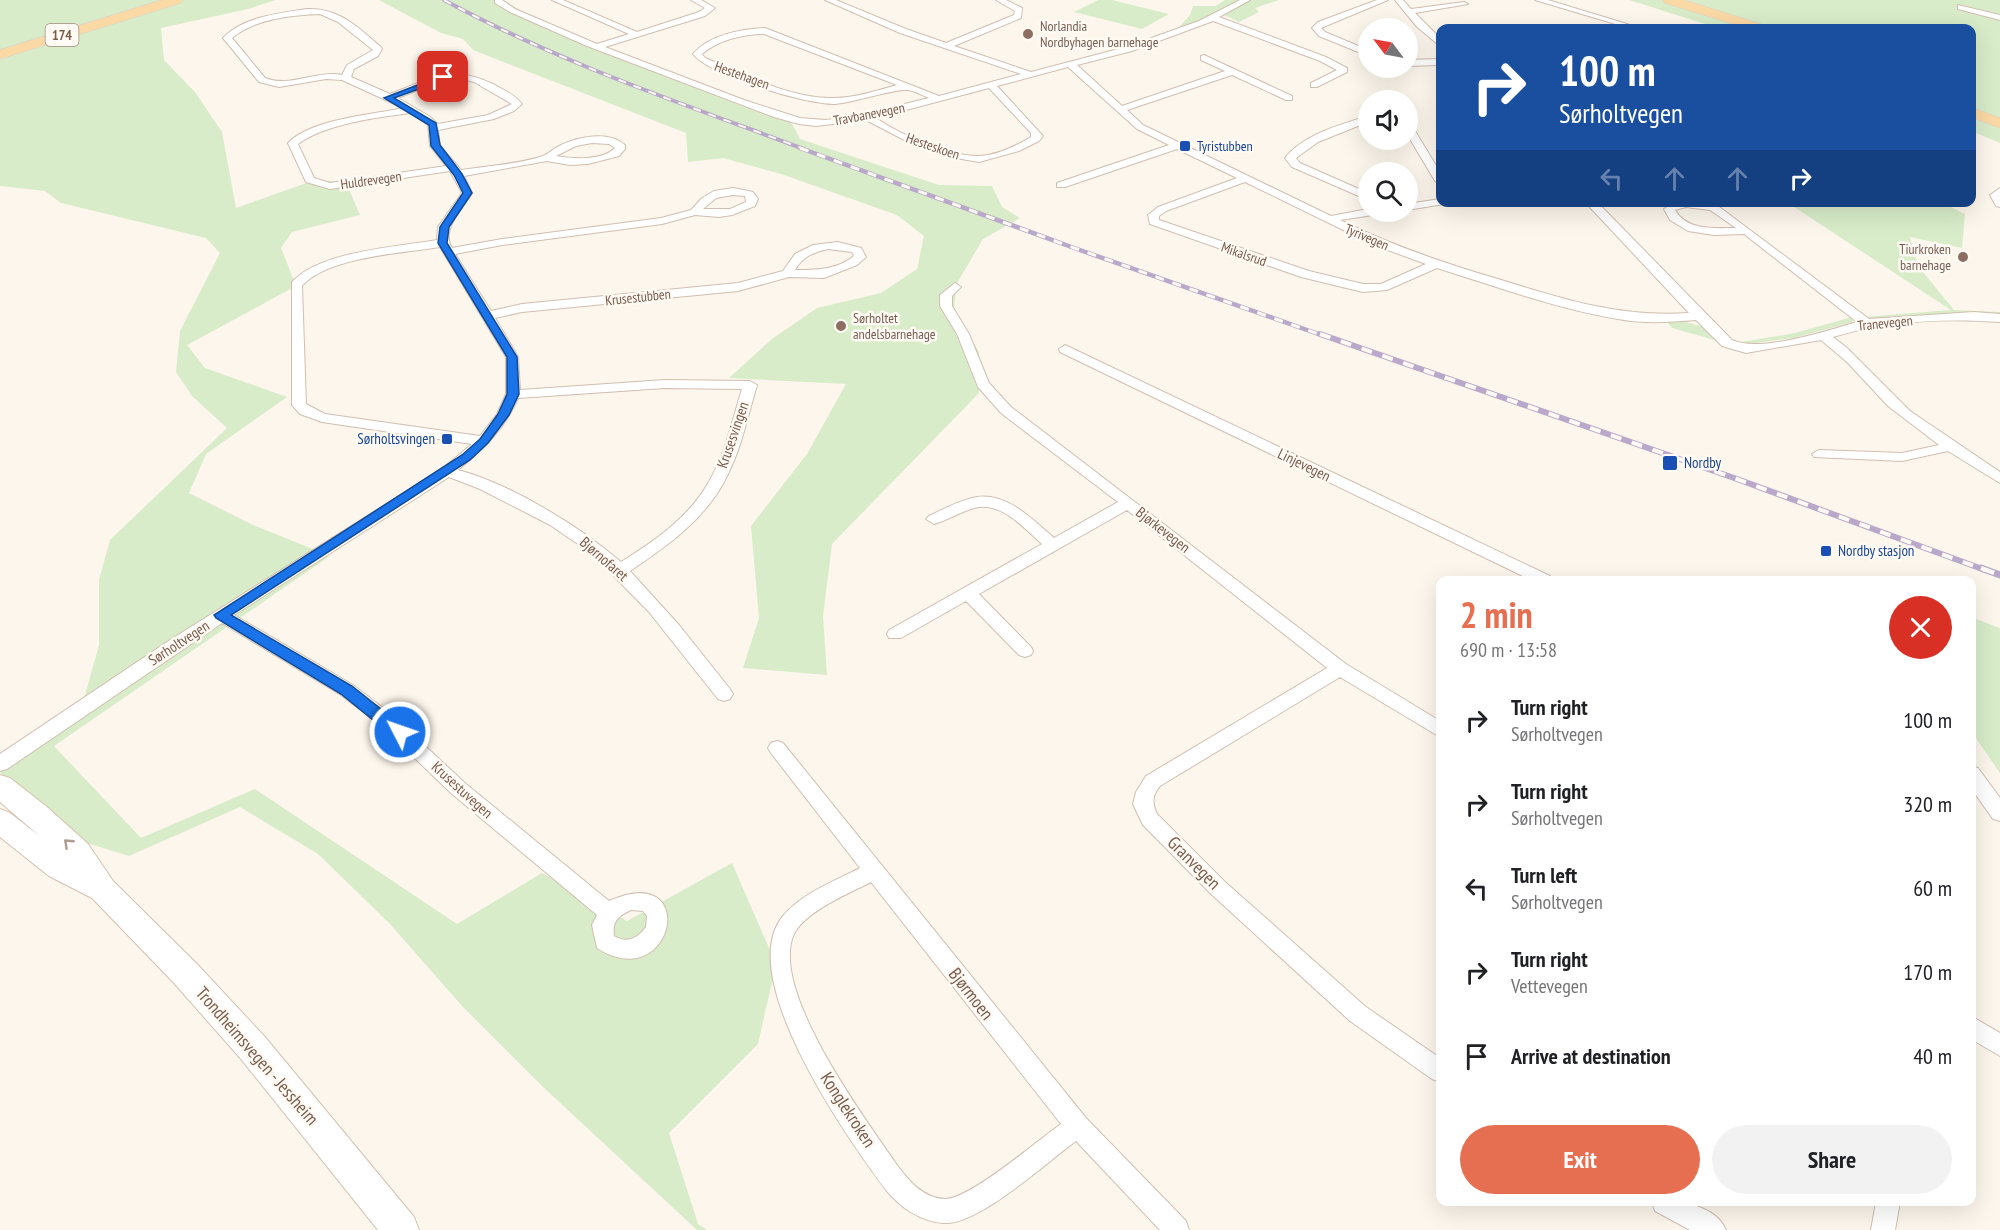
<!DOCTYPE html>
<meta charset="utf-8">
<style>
:root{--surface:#fff;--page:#f2f2f2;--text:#202124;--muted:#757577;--accent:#e76f51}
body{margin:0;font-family:"PT Sans Narrow",sans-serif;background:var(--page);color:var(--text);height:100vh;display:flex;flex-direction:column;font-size:22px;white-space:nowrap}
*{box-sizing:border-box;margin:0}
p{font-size:20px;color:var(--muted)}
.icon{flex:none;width:33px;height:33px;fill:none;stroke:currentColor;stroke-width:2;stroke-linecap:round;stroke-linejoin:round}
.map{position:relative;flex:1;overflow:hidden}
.sheet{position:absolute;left:1436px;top:576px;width:540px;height:630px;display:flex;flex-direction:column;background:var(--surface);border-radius:12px;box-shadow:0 6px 24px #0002}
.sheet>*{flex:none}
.guide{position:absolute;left:1436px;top:24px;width:540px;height:183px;border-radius:12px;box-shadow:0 6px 24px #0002;background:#1a4fa0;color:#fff;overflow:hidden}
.needle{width:39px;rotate:302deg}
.fabs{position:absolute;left:1358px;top:18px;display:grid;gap:12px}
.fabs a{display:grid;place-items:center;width:60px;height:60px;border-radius:50%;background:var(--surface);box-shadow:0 6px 24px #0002;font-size:30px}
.pin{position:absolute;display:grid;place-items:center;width:51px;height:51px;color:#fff;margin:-26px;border-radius:12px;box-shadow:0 3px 9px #0006}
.me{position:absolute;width:66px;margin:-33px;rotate:311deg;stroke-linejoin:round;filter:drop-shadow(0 0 4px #0008)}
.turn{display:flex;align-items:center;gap:21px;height:126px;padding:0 24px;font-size:27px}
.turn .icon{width:78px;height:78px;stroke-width:2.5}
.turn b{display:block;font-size:42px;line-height:51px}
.lanes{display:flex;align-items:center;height:57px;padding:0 24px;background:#0003;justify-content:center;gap:30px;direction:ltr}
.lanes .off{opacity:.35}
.round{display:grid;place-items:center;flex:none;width:63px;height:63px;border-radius:32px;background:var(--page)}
.overview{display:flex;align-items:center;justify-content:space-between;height:102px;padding:0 24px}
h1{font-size:36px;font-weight:700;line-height:45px;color:var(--accent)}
.action{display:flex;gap:12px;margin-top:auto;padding:12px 24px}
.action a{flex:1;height:69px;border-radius:36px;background:var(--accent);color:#fff;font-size:24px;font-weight:700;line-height:69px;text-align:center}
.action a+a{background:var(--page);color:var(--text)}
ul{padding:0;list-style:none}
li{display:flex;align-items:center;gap:18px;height:84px;padding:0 24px}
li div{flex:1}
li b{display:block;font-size:22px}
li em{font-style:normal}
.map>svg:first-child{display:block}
.green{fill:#d8ecc9}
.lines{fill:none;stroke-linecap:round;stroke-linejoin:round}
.minor-casing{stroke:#d1beb0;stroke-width:2}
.secondary-casing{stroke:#d6c0b0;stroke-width:2}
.primary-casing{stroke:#dad1cd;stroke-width:1}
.minor{fill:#fff;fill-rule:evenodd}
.secondary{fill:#fff;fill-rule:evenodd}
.primary{fill:#fbd9a5;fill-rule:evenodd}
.rail-far3-casing{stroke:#b9a8c9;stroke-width:4}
.rail-far2-casing{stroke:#b9a8c9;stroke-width:4.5}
.rail-far1-casing{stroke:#b9a8c9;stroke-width:6}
.rail-casing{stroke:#b9a8c9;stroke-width:7}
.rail-far3{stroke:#fffaf3;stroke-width:2;stroke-dasharray:8;stroke-linecap:butt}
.rail-far2{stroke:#fffaf3;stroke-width:3;stroke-dasharray:9;stroke-linecap:butt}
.rail-far1{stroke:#fffaf3;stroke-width:4;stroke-dasharray:11;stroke-linecap:butt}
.rail{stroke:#fffaf3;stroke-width:4.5;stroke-dasharray:14;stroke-linecap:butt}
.oneway{stroke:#af9d94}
.route{fill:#1a73e8;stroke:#114b97;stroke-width:1.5}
.education-dot{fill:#8d6e63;stroke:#fffaf3;stroke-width:2}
.transit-dot{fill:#1a4fb4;stroke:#fffaf3;stroke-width:2}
.labels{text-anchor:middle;stroke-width:5;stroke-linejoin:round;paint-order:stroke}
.far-education-label{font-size:14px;fill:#785e54;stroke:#fffaf3;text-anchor:start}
.shield{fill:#fffaf3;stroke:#a28b7f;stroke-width:1.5}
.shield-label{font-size:14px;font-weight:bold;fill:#7a5c4d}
.far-street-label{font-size:14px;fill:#7a5c4d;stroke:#fffaf3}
.far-transit-label{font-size:14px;fill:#164399;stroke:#fffaf3;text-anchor:start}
.street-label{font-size:15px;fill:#7a5c4d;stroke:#fffaf3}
.transit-label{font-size:15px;fill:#164399;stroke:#fffaf3;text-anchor:start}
.near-street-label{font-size:18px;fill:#7a5c4d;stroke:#fffaf3}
</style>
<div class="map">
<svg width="2000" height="1230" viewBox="0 0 2000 1230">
<rect width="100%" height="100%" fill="#fdf6ec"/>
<path class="green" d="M0,0h276l-28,9 -87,19 3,32 31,32 27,40 14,76 79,-28 31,2 14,33 -68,17 -11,16 15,38 -109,59 18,23 82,29 -81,57 -17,39 62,31 79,32 -276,190 87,92 114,-49 202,135 85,-51 85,48 105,-58 44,101 -18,80 -89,89 29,91 9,6h-10l-155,-144 -79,-79 -74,-84 -71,-69 -78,-47 -111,49 -78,-24 -51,-60 83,-70 16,-57v-65l11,-40 117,-112 -35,-32 -16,-24 4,-41 40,-78 -14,-15 -145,-35 -16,-12 -45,-5z
M379,0h125l30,19 88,35 43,22 80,31 45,13 10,19 139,46 53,1 10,21 18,11 -37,21 -27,46 -2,25 25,42v41l-147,151 -9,72 4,59 -84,-7 16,-50 -8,-92 56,-72 39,-70 -117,-6 43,-39 45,-31 64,-15 36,-24 7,-33 -27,-21 -116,-41 -58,-16 -35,4 -2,-29 -213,-83 -10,-11 -22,-6z
M1098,0h14l57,14 -27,15 -68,-17z
M1225,0h54l-24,8 4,4 -20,10 -17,-8 -50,21 18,-20 3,-9h23z
M1629,0h371v143l-29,-12v-103h-253z
M1788,203h155l22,11 -3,34 -52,-11 8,29 36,44 46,2v4l-128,3 -8,-2 87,-7z
M1852,317l1,5 -59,16 -47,6 -5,-2 53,-9z
M1680,320l27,8 11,13 -46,-13 -5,-6z
M1971,617l29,11v145l-29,-42z"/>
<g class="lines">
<defs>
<path id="minor" d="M495,0h7l13,9 82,35 32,-10 -77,-34h11l74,32 62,-20 6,-4 -14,-8h10l14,8 -10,8 -100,31 139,53 56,18 25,2 26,-3 78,-19c-7,-3 -14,-7 -21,-8 -10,-2 -56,13 -73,14 -28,1 -126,-29 -142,-50 16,-19 48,-25 72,-26l174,68 82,-22 -121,-41 -75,-33h11l70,29 40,14 68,-28 1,-4 -19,-11h10l16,8 -1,10 -67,28 77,26 95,-25 73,-26 41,-21h10l-31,17 107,40 21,11v4l-30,15h-6v-4l26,-13 -17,-9 -107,-40 -81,30 -55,14 45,41 103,-35 -24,-11v-4l3,-1 88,41v4h-6l-54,-25 -105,35 16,15 188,91 37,-7v3h10l-5,3 -33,5c51,25 103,43 158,59 64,20 123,39 191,34l-104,-111h12l135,138c27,13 95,-9 125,-18l-113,-88 -30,1 -26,-4 -18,-11 -6,-11 11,-7h33l10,4 151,113 105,-7 26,2v8c-55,-4 -115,-1 -167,15l14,11 63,63 90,61v11l-52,-32 -46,10 -88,-4 -2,-3 7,-4 83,3 37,-8 -51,-39 -41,-44 -26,-22 -75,13 -24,-7 -26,-26c-26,2 -52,4 -78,-1 -61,-10 -123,-33 -181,-51l-50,22 -24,2 -62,-15 -151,-53 -2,-9 10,-8 79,-29 -60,-29 -112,38h-8v-4l112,-38 -32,-16 -69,-62 -71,19 46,50 -4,5 -20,10 -40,11 -29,-5 -32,-10 -52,-27 -50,6 -17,-2 -25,-7 -187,-71 -77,-34 -15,-9zM764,34l133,51c-22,6 -45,14 -68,13 -43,-1 -85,-24 -124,-40l-3,-4c16,-14 41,-20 62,-20zM989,88l42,45v4c-15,9 -34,18 -51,19 -31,1 -79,-21 -104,-38zM1245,182l129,63 52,19 -45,20h-18l-54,-13 -150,-51v-4l7,-5zM1686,207l24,3 26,18c-21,0 -49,3 -61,-18z
M1377,0h11l-67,28 4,4 43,18v6l-49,-20 -7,-8 6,-6z
M1395,0h8l8,9 53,-7 4,2 -53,9 25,25v8l-23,-19z
M1535,0h13l92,28h-11z
M1958,5l42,10v5l-42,-11z
M307,9c33,-1 50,18 74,38l1,2 -4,7 -24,13 -3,8 39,17c43,-16 60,-31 105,-9 10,6 19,9 27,19l-8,7 -20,8 -56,11 2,16 21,24c24,-4 59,-6 82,-14 5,-2 10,-7 16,-10 18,-9 49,-16 66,-1v4l-6,7 -31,8 -18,1 -23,-4 -83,15 8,17c-9,15 -32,37 -20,55l50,-9 159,-21 30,-8 11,-12 12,-7 19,-3 20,4 5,7 -3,7 -23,9 -13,2 -24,-2 -33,9 -160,21 -47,9 36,57 31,-7 216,-21 45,-12 12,-17 18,-9 25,-3 23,6 5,9 -9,8 -33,13 -35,-1 -51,14 -216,21 -27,6 23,39 2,33 145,-10 85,1 7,4c-9,30 -15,61 -29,89 -20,43 -59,71 -98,97l49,54 51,64 3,5 -3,5 -6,2 -6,-2 -69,-87 -58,-59 -41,-28 -70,-36 -31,-12 -215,138 119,70 38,29 75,70 143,117c93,-41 64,96 -12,47l-5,-23 5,-10 -145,-121 -73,-70 -38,-29 -119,-72 -215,146 -7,2v-17l167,-112 275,-173 30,-25 -150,-22 -22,-8 -8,-9v-123c28,-31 105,-35 145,-42l1,-13 24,-34 -12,-22 -120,18 -24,-7 -18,-39c23,-24 83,-28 115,-35l-61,-28 -16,-1 -47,8 -20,-5 -36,-44c19,-21 57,-25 84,-29zM320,14l18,8 35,28 -26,15 -5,10c-26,-5 -51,13 -77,3l-33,-40c22,-19 60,-23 88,-24zM458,78l16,4 38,22 -24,11 -50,9 -9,-8 -31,-18 47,-19zM411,113l17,12 2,21 16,20 -116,17 -16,-5 -16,-34c27,-20 80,-27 113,-31zM592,143l17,1 6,4c-13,13 -42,11 -59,8l20,-10zM733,195l12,1 1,6 -16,7h-27l13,-11zM440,247l66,110v37l-9,20 -17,22 -155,-22 -19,-10 -4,-118c25,-29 101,-33 138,-39zM828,249l24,3 2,4c-17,14 -38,14 -59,14 7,-13 19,-18 33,-21zM665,388l77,1c-10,32 -17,67 -35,96 -20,34 -54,57 -86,77 -42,-36 -110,-78 -163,-92 25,-21 47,-41 60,-72zM631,910l12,1 4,5 -1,11c-8,11 -19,17 -32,9 -2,-15 4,-20 17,-26z
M1440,59v6l-33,1v-6z
M1368,116v6l-50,20 -22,16 4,5 68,30v7l-76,-33 -7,-9c18,-23 56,-34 83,-42z
M1407,123l5,3 28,46v12l-5,-3 -28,-47z
M2000,188v19l-4,-1 -6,-11z
M1440,199v3h5l-1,2 -37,6v-6z
M955,283l6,4 -9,9v10l17,28 20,49 22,24 335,257 94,57v16l-100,-60 -180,109c-8,10 -8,17 -3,28l67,67 142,126 74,51v24l-8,-3 -82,-58 -140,-128 -67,-68 -10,-21 3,-12 10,-16 181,-108 -200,-158 -148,84 52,53 2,4 -2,4 -6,2 -6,-2 -53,-54 -65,37h-12l-2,-4 2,-4 153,-86c-17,-15 -42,-44 -68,-36 -14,4 -26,12 -40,16l-8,-5 3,-3c15,-7 31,-16 48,-19 31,-4 56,23 77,41l64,-36 -117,-89 -23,-26 -21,-53 -17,-28v-11z
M1065,345l485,231 2,4h-21l-471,-228 -1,-3z
M777,741l6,2 303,375 100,103 3,9h-29l-84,-89c-29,21 -97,84 -132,82 -23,-1 -44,-16 -58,-33 -38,-51 -153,-214 -103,-274 19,-23 52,-35 77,-48l-89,-115 -3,-5 3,-5zM871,882l190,242c-23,16 -91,75 -116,75 -22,-1 -36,-18 -48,-34 -31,-45 -131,-179 -102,-233 13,-22 55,-39 76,-50z
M1971,766l7,2 22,30v23l-7,-2 -22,-31z
M1971,1016l29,17v23l-29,-17z
M1652,1202c24,-3 64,3 74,28h-36l-35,-19z
M1876,1202h24l-5,28h-24z"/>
<path id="secondary" d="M0,775l10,3 37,29 41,37 25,37 83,82 69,74 149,180 5,13h-41l-137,-171 -67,-76 -82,-85 -43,-22 -49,-39v-28l10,4 32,25 -42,-36z"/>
<path id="primary" d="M162,0h21l-2,3 -181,56v-9z
M1663,0h21l80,25 2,3h-20l-81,-25z
M1971,107l29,11v10l-29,-11z"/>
</defs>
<use href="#minor" class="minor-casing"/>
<use href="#secondary" class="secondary-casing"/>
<use href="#primary" class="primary-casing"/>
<use href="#minor" class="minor"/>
<use href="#secondary" class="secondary"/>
<use href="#primary" class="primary"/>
<defs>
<path id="rail-far3" d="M444,0c114,62 239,104 360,149"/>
<path id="rail-far2" d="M800,148l277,101 247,87"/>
<path id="rail-far1" d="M1320,334l417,145 248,91"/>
<path id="rail" d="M1981,568l19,7"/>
</defs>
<use href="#rail-far3" class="rail-far3-casing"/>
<use href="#rail-far2" class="rail-far2-casing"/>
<use href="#rail-far1" class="rail-far1-casing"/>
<use href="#rail" class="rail-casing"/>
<use href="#rail-far3" class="rail-far3"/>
<use href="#rail-far2" class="rail-far2"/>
<use href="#rail-far1" class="rail-far1"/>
<use href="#rail" class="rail"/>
</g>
<defs><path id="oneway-chevron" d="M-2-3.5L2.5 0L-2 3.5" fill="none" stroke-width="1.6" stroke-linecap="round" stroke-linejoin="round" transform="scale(1.5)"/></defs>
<use class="oneway" href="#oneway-chevron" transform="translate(68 843) rotate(-137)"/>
<path class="route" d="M443,75l4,2 -1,2 -52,19 42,25 4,22 22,29 10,19 -23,34 -2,16 70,114 2,37 -10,21 -21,28 -18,17 -239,155 121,71 53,42 2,4 -2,5h-11l-53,-43 -125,-76 -2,-3 248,-160 18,-16 18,-25 9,-20v-37l-69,-114 2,-16 23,-34 -9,-18 -23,-29 -2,-21 -45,-27z"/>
<g class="education-dot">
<circle cx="1028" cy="34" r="6"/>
<circle cx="1963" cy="257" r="6"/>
<circle cx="841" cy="326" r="6"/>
</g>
<g class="transit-dot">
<rect x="1179" y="140" width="12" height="12" rx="3"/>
<rect x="441" y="433" width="12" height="12" rx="3"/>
<rect x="1662" y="455" width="16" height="16" rx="3"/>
<rect x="1820" y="545" width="12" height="12" rx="3"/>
</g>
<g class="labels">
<g class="far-education-label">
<text x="1040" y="31">Norlandia<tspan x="1040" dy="16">Nordbyhagen barnehage</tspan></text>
<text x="1951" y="254" text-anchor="end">Tiurkroken<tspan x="1951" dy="16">barnehage</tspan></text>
<text x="853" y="323">Sørholtet<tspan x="853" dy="16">andelsbarnehage</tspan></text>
</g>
<rect class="shield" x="45.5" y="24" width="33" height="22" rx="4.5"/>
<g class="shield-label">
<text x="62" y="40">174</text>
</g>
<g class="far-street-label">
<text transform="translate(742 75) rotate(20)" y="5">Hestehagen</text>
<text transform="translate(869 114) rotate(-11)" y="5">Travbanevegen</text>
<text transform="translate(933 146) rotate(19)" y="5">Hesteskoen</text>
<text transform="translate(371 180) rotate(-8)" y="5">Huldrevegen</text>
<text transform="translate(1367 237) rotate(23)" y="5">Tyrivegen</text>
<text transform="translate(1244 254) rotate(19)" y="5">Mikalsrud</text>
<text transform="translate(638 297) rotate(-6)" y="5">Krusestubben</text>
<text transform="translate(1885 323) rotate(-6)" y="5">Tranevegen</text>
</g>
<g class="far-transit-label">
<text x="1197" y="151">Tyristubben</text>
</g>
<g class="street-label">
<text transform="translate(733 435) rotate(-71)" y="5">Krusesvingen</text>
<text transform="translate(1304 465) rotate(26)" y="5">Linjevegen</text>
<text transform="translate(1163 530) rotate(38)" y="5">Bjørkevegen</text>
<text transform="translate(604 559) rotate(41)" y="5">Bjørnofaret</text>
<text transform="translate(179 643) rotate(-33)" y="5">Sørholtvegen</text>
<text transform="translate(462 790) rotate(42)" y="5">Krusestuvegen</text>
</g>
<g class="transit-label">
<text x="435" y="444" text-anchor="end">Sørholtsvingen</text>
<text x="1684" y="468">Nordby</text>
<text x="1838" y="556">Nordby stasjon</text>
</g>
<g class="near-street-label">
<text transform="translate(1194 863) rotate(45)" y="6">Granvegen</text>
<text transform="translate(971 994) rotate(52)" y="6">Bjørmoen</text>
<text transform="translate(257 1056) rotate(49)" y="6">Trondheimsvegen - Jessheim</text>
<text transform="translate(848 1110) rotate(57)" y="6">Konglekroken</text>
</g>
</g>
</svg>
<div class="fabs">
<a><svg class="needle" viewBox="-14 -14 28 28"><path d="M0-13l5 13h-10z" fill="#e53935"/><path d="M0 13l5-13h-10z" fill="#757577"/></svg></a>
<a><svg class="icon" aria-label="sound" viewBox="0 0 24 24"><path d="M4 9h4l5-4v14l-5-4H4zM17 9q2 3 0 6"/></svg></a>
<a><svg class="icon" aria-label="search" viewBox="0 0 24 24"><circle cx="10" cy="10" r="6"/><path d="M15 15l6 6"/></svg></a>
</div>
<div class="pin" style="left:443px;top:77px;background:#d93025"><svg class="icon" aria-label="arrive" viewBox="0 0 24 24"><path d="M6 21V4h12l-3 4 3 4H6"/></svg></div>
<svg class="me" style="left:400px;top:732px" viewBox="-20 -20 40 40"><circle r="17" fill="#1a73e8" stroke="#fff" stroke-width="3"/><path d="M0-11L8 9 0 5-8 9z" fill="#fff"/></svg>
<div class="guide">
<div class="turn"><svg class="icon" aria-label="right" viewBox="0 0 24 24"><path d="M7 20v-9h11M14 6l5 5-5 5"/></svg><div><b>100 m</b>Sørholtvegen</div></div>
<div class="lanes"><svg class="icon off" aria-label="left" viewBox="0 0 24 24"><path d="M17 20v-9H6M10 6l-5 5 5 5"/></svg><svg class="icon off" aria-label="ahead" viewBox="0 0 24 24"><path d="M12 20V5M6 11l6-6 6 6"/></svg><svg class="icon off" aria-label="ahead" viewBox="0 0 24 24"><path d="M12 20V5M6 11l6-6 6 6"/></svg><svg class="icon" aria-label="right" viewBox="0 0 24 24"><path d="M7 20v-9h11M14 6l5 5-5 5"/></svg></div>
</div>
<section class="sheet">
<div class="overview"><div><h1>2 min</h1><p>690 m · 13:58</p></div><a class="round" style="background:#d93025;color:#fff"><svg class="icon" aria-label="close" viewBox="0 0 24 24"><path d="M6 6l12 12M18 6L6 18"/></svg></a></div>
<ul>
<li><svg class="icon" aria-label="right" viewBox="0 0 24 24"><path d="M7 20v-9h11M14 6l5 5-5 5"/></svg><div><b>Turn right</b><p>Sørholtvegen</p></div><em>100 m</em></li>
<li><svg class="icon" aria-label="right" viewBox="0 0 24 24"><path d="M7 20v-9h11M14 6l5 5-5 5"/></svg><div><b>Turn right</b><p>Sørholtvegen</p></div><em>320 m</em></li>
<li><svg class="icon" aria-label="left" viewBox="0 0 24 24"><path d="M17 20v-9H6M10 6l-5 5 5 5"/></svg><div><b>Turn left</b><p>Sørholtvegen</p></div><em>60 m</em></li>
<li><svg class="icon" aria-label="right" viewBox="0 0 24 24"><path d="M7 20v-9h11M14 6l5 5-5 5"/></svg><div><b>Turn right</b><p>Vettevegen</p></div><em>170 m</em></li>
<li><svg class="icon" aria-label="arrive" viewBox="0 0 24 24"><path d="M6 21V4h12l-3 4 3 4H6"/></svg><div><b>Arrive at destination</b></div><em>40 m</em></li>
</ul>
<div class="action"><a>Exit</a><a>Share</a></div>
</section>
</div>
